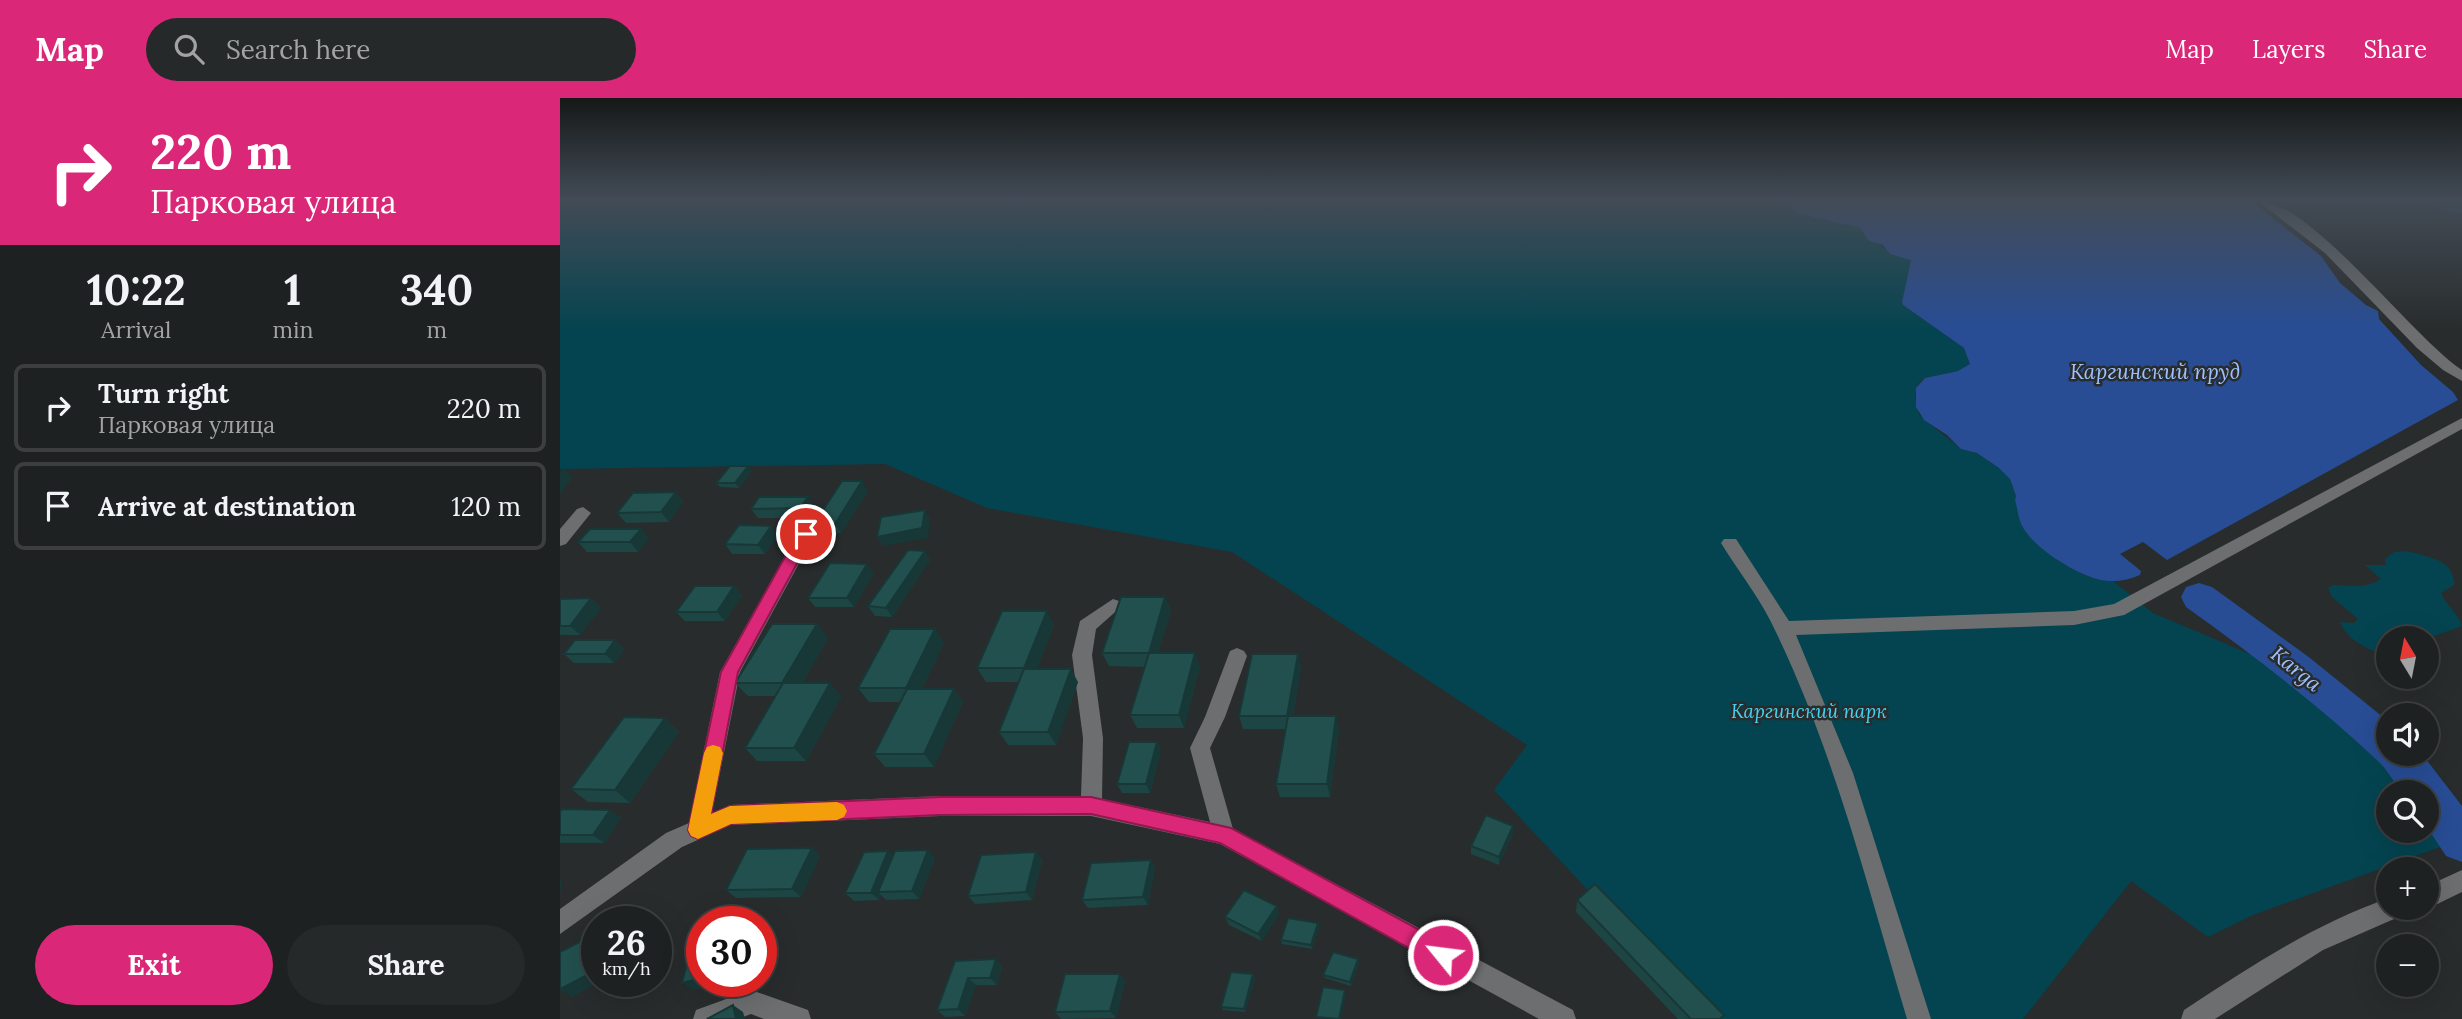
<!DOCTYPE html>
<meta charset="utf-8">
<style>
:root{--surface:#1e2121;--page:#26292a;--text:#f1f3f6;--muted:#a1a3a5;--line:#3c3e3f;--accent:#db2777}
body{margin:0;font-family:Lora,serif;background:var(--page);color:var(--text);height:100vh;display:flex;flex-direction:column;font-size:26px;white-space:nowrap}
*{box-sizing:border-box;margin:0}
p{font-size:23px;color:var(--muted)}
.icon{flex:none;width:38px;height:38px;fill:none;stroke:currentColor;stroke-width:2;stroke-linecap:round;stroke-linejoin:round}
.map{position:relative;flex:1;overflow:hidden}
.panel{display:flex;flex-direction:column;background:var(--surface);width:560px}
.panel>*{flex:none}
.guide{background:#db2777;color:#fff;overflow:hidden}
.needle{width:46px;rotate:350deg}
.buttons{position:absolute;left:1816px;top:528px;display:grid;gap:14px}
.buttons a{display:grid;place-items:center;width:63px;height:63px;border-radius:50%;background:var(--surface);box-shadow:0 7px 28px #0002,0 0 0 2px var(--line);font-size:35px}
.speed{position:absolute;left:21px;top:808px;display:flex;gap:14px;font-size:35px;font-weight:700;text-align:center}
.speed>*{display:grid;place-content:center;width:91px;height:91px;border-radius:50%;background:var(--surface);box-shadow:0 7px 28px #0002,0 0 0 2px var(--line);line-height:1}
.speed small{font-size:18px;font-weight:400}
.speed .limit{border:10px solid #d22;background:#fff;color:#111}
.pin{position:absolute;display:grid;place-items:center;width:60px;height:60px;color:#fff;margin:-30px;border:4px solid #fff;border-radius:50%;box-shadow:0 2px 7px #0007}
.me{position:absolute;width:77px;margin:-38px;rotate:299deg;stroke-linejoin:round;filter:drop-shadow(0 0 5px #0008)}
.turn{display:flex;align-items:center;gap:24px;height:147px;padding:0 35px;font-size:32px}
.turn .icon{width:91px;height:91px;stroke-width:2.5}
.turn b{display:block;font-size:49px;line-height:60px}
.eta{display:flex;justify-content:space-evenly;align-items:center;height:119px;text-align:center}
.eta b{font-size:42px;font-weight:800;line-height:49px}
.button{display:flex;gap:14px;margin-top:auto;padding:14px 35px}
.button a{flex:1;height:80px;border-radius:42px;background:var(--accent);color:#fff;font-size:28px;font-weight:800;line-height:80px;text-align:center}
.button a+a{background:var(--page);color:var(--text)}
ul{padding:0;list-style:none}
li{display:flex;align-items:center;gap:21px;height:88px;margin:0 14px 10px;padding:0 21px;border:4px solid var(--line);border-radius:10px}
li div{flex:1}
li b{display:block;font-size:26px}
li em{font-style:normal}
header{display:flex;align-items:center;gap:42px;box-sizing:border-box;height:98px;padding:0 35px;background:var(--accent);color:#fff}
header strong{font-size:33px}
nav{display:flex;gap:38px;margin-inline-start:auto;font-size:24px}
.search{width:490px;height:63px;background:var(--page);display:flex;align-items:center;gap:18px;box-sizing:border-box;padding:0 24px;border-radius:38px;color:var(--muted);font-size:26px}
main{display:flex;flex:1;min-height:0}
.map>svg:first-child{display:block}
.green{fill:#044450}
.water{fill:#284d95}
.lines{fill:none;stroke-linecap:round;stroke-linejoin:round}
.river{fill:#284d95;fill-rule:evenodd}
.minor{fill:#6d6e6f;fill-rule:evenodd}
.wall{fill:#1d4543}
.shaded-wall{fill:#183837}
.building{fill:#22504e;stroke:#183837;stroke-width:2}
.route{fill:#db2777;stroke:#8e194d;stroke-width:2}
.slow{fill:#f59e0b}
.labels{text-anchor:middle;stroke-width:5;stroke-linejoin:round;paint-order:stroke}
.park-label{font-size:19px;font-style:italic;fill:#46d3f2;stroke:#282c2c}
.water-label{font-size:21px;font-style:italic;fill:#9fc0fc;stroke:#282c2c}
</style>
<header>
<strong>Map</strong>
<div class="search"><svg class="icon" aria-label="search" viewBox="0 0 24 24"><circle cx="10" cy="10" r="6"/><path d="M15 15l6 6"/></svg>Search here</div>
<nav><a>Map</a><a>Layers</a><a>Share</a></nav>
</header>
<main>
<section class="panel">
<div class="guide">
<div class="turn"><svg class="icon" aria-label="right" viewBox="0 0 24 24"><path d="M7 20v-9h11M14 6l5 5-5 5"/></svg><div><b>220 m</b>Парковая улица</div></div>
</div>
<div class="eta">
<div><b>10:22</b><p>Arrival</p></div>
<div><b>1</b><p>min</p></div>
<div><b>340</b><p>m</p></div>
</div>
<ul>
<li><svg class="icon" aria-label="right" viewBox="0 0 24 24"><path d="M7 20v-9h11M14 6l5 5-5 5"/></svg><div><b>Turn right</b><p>Парковая улица</p></div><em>220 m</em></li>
<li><svg class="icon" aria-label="arrive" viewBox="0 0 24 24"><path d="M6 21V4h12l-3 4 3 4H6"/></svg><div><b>Arrive at destination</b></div><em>120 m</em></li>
</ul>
<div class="button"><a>Exit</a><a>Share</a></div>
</section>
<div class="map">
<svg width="1902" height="921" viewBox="0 0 1902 921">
<rect width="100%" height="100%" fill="#282c2c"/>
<path class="green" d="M0,103h1222l15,12 63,15c10,17 34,24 51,32l-9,42 1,3 61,43 6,16 -8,6 -37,8 -6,5 -4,11 4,21 42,34 16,4 22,15 11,11 6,17 -1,4 5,12v9l9,12 31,29 29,15 24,4 40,32 104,44 25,13 141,123h-34v38h38v-34l35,30v12l-209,76 -45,22 -77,-56 -108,138h-314l-215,-229 33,-45 -295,-193 -245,-44 -102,-44 -325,5z
M1847,453c20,6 48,8 47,34l-13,8c5,13 17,19 21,33l-36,13h-37l-1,17c-18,-6 -40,-14 -48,-34l14,1 4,-4 -26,-22 -4,-9 5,-3c16,1 35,3 48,-6l-16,-14h21l-1,-6 9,-7z"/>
<path class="water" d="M1222,103h469l70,55 19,27 26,22 12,6 1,8 42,46 32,27 5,8 -291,160 -24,-18 -23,12 21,17 -1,4c-13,6 -29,8 -43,4 -23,-6 -69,-34 -77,-58 -2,-7 -3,-14 -5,-21l1,-4 -6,-17 -11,-11 -22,-15 -16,-4 -14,-14 -23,-15 -8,-13v-19l9,-10 33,-7 12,-7 -6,-16 -61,-43 -1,-3 9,-42 -21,-6 -7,-9 -14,-4 -9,-13 -63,-15z"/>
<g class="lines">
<path class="river" d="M1639,485l13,4 98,71 79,64v32h33l40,52v56l-16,-6 -19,-29v-34h-24c-8,-9 -15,-22 -23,-30 -60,-57 -127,-108 -194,-156l-5,-10 5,-10z"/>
<path class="minor" d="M1698,103c53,0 154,136 204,169v11l-19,-11 -26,-22 -92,-95z
M1902,320v11l-338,186 -50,10 -278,10 57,138 78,246h-24c-40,-134 -74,-273 -137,-399 -14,-27 -33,-51 -49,-77l3,-4h12l53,82 285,-10 40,-7z
M23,409l8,6 -25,31 -6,2v-17l17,-20z
M246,430l9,6 -75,138 -28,141 18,-8 210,-9h141l2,-58 -11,-83 8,-34 33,-22 6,2 3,5 -26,23 -4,26 11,83 -1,61 108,23 -20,-74 15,-31 25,-66 7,-3 7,3 3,5 -22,61 -15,31 23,81 340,181 3,9h-37l-319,-175 -129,-28h-151l-209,9 -49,22 -122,87v-25l106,-76 23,-10 31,-151 80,-142z
M1902,772v22l-35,17 -2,-1 2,-22z
M1829,800v10h15l-3,8 -78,34 -108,69h-34l3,-9c66,-43 130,-86 205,-112z
M191,892l57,20 3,9h-47l-13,-5 -13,5h-45l3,-9z"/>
</g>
<path class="wall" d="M1877,103h25v13l-1,1 -22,-4z
M192,373l-13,17 -19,-1 -4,-4z
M308,393l-27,42h-20l-7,-9z
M116,394l7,9 -14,21 -43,1 -9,-10z
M254,408l-7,12h-49l-7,-9z
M211,428l7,9 -13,19h-33l-7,-10z
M89,440l-11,14h-51l-9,-10z
M365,453l5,9 -38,57 -17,-1 -7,-10z
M314,475l-20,34h-39l-7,-9z
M174,488l8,9 -17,26h-40l-9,-9z
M605,499l6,14 -13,42 42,14 -16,61h-47l-7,-13 15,-48 -36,-1 -7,-13z
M31,500l10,10 -21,27h-20v-36z
M257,526l11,14 -26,45h28l11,14 -35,64h-49l-12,-13 30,-52h-27l-13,-13z
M494,527l-17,44 41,13 -22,63h-48l-9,-13 20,-50h-33l-9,-14z
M375,531l9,14 -22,46h32l9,13 -29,65h-49l-11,-13 26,-52h-31l-11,-14z
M55,542l9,9 -10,14h-40l-10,-9z
M741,570l-8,48h43l3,13 -9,68h-50l-4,-13 9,-55h-42l-4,-13z
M105,620l14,14 -49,71 -42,-1 -17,-13z
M597,644l4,9 -11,42h-28l-5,-9z
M50,712l11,8 -17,25h-44v-31z
M953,728v8l-14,31 -28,-11v-8z
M368,752l7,8 -16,41 -33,1 -5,-5 -2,5 -25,1 -9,-8 48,-37z
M476,754l6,8 -10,40 -57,4 -7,-8z
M260,758l-19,41 -65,1 -10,-8z
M595,770l-7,37 -60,3 -6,-8z
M1017,802l145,119h-44l-102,-107z
M719,816l-17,27 -33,-16 -4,-8z
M758,825l1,4 -7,22 -30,-5 -1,-4z
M436,861l6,8 -5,18h-21l-11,31 -20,1 -8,-7 18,-49z
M799,864l-8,24 -26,-8 -2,-3z
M560,876l5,7 -9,37 -55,1 -6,-7z
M693,876l2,4 -10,34 -22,-2 -2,-3z"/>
<path class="shaded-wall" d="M188,368l4,5 -13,17 -4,-5z
M4,371l9,9 -13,16v-20z
M302,383l6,10 -27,42 -6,-9z
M116,394l7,9 -14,21 -8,-10z
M248,399l6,9 -7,12 -7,-10z
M365,412l5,9 -2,19 -45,8 -6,-9z
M211,428l7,9 -13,19 -7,-9z
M81,431l8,9 -11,14 -8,-10z
M365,453l5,9 -38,57 -6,-9z
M307,466l7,9 -20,34 -7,-9z
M174,488l8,9 -17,26 -8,-9z
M605,499l6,14 -17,56 -5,-14z
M31,500l10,10 -21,27 -10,-9z
M487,513l7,14 -22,57 -8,-14z
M257,526l11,14 -34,58 -12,-13z
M375,531l9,14 -28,59 -10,-14z
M55,542l9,9 -10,14 -9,-9z
M635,555l5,14 -16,61 -5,-13z
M738,556l3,14 -10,61 -4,-13z
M511,571l7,13 -22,63 -8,-13z
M270,585l11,14 -35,64 -12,-13z
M394,591l9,13 -29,65 -10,-13z
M776,618l3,13 -9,68 -3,-13z
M105,620l14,14 -49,71 -15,-13z
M597,644l4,9 -11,42 -4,-9z
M50,712l11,8 -17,25 -11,-8z
M953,728v8l-14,31v-8z
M252,750l8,8 -19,41 -9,-8z
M368,752l7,8 -16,41 -7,-8z
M328,753l8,8 -18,33 3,3 -2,5 -8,-7z
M476,754l6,8 -10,40 -6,-8z
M591,762l4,8 -7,37 -5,-8z
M0,782l2,1 -1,11h-1z
M717,808l2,8 -17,27 -4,-7z
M68,819l8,5h-7z
M758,825l1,4 -7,22 -1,-4z
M436,861l6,8 -5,18 -7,-7z
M798,861l1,3 -8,24 -1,-4z
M37,872v12h3l-28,15 -12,-7z
M560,876l5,7 -9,37 -6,-7z
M693,876l2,4 -10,34 -1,-3z
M142,880v4h24l-33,8 -11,-7z
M408,880l8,7 -11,31 -7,-7z
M785,892l1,3 -5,26h-2z
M173,907l10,7 2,7h-9z"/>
<path class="building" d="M1885,103h17v5l-17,-4z
M170,368h18l-13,17h-19z
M282,383h20l-27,43h-21z
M116,394l-15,20 -44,1 16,-20z
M199,399h49l-8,11 -49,1z
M365,412l-3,18 -45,9 4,-20z
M179,427l32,1 -13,19 -33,-1z
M30,431h51l-11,13h-52z
M348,452l17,1 -39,57 -18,-2z
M270,465l37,1 -20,34h-39z
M135,488h39l-17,26h-41z
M561,499h44l-16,56h-47z
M31,500l-21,28h-10v-27z
M442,513h45l-23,57h-47z
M212,526h45l-35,59h-47z
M330,531h45l-29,59h-48z
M15,542h40l-10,14h-41z
M589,555h46l-16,62h-49z
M692,556h46l-11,62h-48z
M464,571h47l-23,63h-49z
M223,585h47l-36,65h-49z
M347,591h47l-30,65h-50z
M728,618h48l-9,68h-51z
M64,619l41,1 -50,72 -44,-1z
M569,644h28l-11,42h-29z
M2,711l48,1 -17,25h-33v-23z
M926,717l27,11 -14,31 -28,-11z
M252,750l-20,41 -66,1 21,-41z
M368,752l-16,41 -34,1 17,-41z
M328,753l-17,42h-26l19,-41z
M476,754l-10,40 -58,4 13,-41z
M591,762l-8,37 -61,3 9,-37z
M1035,786l129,131 -4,4h-29l-114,-119z
M684,792l33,16 -19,28 -33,-17z
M68,819l1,5h-11z
M728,820l30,5 -7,22 -30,-5z
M37,835v37l-37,19v-37z
M142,850v30l-20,5 8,-32z
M773,854l25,7 -8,23 -27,-7z
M436,861l-6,19h-22l-10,31 -21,1 18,-49z
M671,874l22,2 -9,35 -23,-2z
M505,876h55l-10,37 -55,1z
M763,889l22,3 -6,29 -23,-2z
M173,907l3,14h-29z"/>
<linearGradient id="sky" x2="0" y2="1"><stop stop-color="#161818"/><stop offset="0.44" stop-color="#424b56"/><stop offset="1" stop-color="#424b56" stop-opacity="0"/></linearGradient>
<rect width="1902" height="232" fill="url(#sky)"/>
<path class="route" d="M246,430l7,6 -75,138 -27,142 19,-8 210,-9h151l140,31 220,119 3,8 -3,8 -8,3 -7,-3 -216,-120 -129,-29 -151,1 -209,9 -33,15 -7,-3 -3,-6 33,-158 79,-142z"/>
<path class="slow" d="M153,647l7,2 3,6 -12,61 19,-8 107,-4 7,3 3,6 -3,6 -7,3 -106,4 -33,15 -7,-3 -3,-6 16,-77 3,-6z"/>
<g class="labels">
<g class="park-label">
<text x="1249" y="620">Каргинский парк</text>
</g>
<g class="water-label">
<text x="1595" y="281">Каргинский пруд</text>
<text transform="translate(1736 571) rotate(39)" y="7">Karga</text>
</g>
</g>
</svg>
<div class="buttons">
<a><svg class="needle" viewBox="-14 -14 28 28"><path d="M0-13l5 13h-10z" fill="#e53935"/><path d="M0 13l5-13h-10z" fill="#a1a3a5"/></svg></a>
<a><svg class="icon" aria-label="sound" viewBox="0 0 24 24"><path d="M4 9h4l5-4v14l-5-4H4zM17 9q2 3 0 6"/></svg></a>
<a><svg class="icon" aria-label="search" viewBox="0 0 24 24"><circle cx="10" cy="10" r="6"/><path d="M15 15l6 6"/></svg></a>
<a>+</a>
<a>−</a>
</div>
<div class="speed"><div>26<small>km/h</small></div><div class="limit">30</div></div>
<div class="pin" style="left:246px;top:436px;background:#d93025"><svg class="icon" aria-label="arrive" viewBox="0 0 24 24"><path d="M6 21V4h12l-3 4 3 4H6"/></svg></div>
<svg class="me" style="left:883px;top:857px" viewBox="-20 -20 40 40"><circle r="17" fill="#db2777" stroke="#fff" stroke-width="3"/><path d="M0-11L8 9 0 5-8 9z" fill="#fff"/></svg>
</div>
</main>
